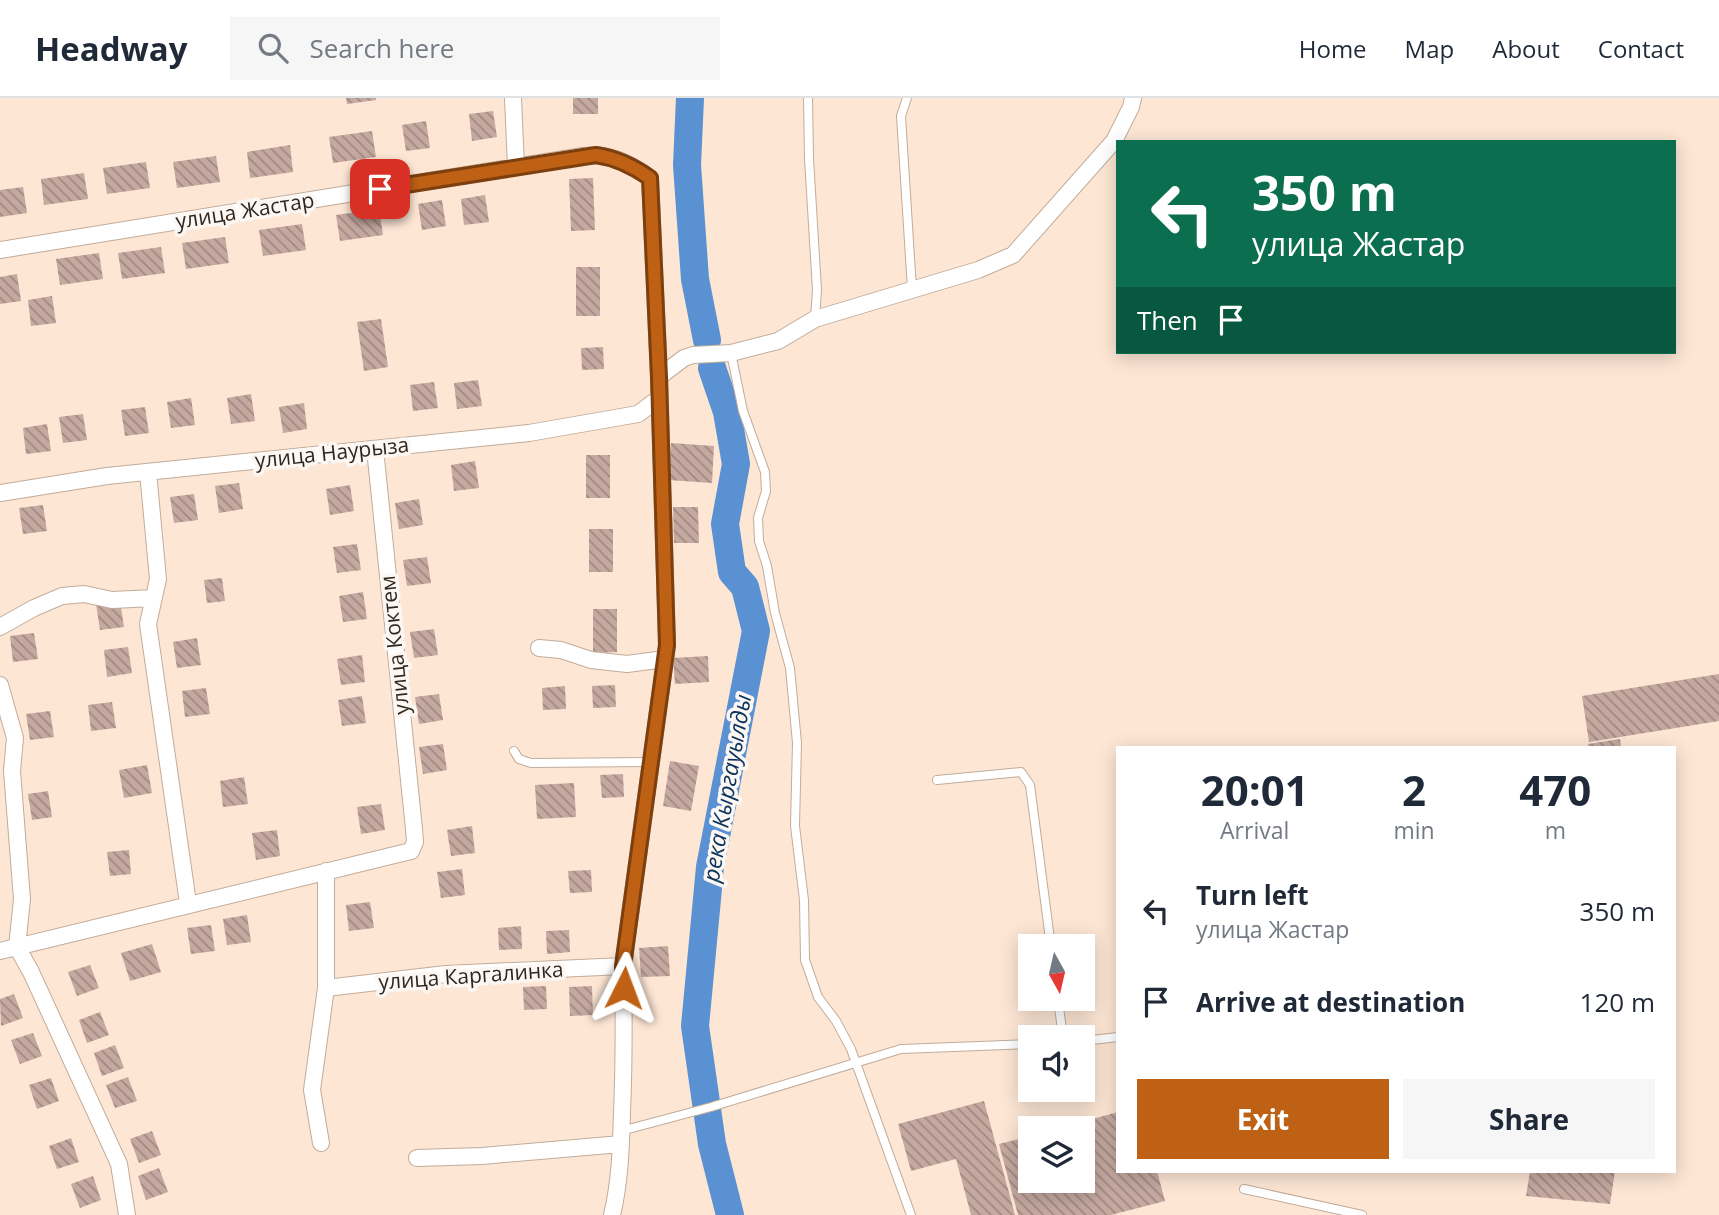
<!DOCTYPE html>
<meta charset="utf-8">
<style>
:root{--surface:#fff;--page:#f6f6f7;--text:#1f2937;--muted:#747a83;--line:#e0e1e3;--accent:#be6114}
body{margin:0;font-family:"Open Sans",sans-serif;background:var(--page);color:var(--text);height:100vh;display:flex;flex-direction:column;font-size:26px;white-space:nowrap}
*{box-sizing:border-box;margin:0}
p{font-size:23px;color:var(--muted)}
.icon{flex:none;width:38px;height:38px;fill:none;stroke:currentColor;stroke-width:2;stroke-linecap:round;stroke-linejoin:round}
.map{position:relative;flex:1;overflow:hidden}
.sheet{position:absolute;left:1116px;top:648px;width:560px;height:427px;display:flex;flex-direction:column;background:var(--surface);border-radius:0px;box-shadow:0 4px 18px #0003}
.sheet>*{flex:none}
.top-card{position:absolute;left:1116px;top:42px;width:560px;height:214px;border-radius:0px;box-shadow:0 4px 18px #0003;background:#0b6e4f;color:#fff;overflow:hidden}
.needle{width:46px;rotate:172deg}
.tools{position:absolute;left:1018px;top:836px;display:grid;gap:14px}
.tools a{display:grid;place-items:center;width:77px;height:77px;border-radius:0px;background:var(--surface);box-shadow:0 4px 18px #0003;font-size:35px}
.pin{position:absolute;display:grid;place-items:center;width:60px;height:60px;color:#fff;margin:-30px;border-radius:14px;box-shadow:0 4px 10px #0006}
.me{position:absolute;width:77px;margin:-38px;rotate:3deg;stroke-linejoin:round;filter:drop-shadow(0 0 5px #0008)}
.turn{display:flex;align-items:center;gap:24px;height:147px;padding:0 21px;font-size:32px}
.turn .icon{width:91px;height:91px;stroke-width:2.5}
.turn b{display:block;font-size:49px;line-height:60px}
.then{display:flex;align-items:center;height:66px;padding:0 21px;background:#0003;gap:14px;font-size:26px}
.eta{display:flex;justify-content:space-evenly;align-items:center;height:119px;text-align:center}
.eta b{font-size:42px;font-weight:700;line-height:49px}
.primary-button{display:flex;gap:14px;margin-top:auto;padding:14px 21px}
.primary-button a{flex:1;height:80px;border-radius:0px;background:var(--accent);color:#fff;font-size:28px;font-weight:700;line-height:80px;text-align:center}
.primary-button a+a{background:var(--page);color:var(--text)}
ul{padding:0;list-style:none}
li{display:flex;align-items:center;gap:21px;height:91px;padding:0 21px}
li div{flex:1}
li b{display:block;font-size:26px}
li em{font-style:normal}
header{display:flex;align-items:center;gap:42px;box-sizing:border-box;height:98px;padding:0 35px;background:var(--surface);border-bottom:2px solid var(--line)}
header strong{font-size:33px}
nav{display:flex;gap:38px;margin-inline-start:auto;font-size:24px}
.search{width:490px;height:63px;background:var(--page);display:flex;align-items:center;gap:18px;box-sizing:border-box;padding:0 24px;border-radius:0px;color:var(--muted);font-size:26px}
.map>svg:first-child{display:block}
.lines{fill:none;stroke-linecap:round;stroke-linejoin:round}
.river{stroke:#5991d2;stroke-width:28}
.building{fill:url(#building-back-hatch)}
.lane-casing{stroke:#c2ac9a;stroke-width:10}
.street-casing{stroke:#c2ac9a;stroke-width:18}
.lane{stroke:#fff;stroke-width:8}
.street{stroke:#fff;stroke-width:16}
.route-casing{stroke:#7c3f0d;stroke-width:18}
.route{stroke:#be6114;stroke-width:12}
.labels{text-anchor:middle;stroke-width:7;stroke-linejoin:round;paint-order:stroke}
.street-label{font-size:21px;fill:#2e261f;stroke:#fcf7f3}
.water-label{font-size:23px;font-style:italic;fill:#0a335d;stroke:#fcf7f3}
</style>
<header>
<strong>Headway</strong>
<div class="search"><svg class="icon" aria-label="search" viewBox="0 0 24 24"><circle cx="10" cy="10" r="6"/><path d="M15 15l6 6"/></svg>Search here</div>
<nav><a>Home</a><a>Map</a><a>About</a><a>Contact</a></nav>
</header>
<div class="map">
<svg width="1719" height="1117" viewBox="0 0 1719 1117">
<defs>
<pattern id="building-back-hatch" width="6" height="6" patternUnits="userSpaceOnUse" patternTransform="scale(1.75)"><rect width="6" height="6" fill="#c5a9a0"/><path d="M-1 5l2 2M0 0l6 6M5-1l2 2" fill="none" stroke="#a08982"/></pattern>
</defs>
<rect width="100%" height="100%" fill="#fde6d4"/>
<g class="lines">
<path class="river" d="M690,0l-3,67 8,114 12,61
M712,270l15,44 9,52 -11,60 7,48 13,15 11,44 -46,236 -15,159 17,118 18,71"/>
</g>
<path class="building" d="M346,0h30v2l-29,4z
M573,0h25v16h-25z
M493,13l4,26 -25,4 -3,-27z
M426,23l4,27 -24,3 -4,-26z
M372,33l4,26 -43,6 -4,-26z
M290,47l3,27 -43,6 -3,-26z
M216,58l4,26 -43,6 -4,-26z
M146,64l4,26 -43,6 -4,-26z
M84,75l4,26 -44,6 -3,-26z
M593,80l2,52 -24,1 -2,-52z
M23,89l4,26 -27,4v-27z
M485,97l4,27 -25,3 -3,-26z
M442,102l4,26 -24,4 -4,-26z
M379,111l4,26 -43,6 -4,-26z
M302,126l4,26 -43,6 -4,-26z
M225,139l4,26 -43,6 -4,-26z
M161,149l4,26 -43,6 -4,-26z
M99,155l4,26 -43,6 -4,-26z
M576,169h24v49h-24z
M17,176l4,27 -21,3v-27z
M52,198l4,27 -25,3 -3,-26z
M381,221l7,48 -24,4 -7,-49z
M603,249l1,22 -22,1 -1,-22z
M478,282l4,26 -25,3 -3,-26z
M434,284l4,26 -25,3 -3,-26z
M251,296l4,27 -24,3 -4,-26z
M191,300l4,27 -24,3 -4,-26z
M304,305l3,26 -24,4 -4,-26z
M145,309l4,26 -24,3 -4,-26z
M83,316l4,26 -24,3 -4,-26z
M47,326l4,27 -25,3 -3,-26z
M671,345l43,3 -2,37 -44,-3z
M586,357h24v43h-24z
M475,363l4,27 -25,3 -3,-26z
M239,385l4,26 -24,4 -4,-27z
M350,387l4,26 -24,4 -4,-26z
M194,396l4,26 -24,3 -4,-26z
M419,401l4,26 -24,4 -4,-26z
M43,407l4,26 -24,3 -4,-26z
M673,409h25l1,36h-25z
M589,431h24v43h-24z
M357,446l4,26 -24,3 -4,-26z
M427,459l4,26 -24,3 -4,-26z
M222,480l3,23 -18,2 -3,-23z
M363,494l4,27 -24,3 -4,-26z
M120,503l4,26 -24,3 -4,-26z
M593,511h24v43l-24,1z
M434,531l4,26 -24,3 -4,-26z
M34,535l4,26 -25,3 -3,-26z
M197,540l4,27 -24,3 -4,-26z
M128,549l4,26 -25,4 -3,-27z
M362,557l3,27 -24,3 -4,-26z
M708,558l1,26 -34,2 -2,-26z
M1719,576v47l-130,21 -7,-46z
M615,587l1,22 -23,1 -1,-22z
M565,588l1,23 -23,1 -1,-22z
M206,590l4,26 -25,3 -3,-26z
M439,596l4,26 -24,4 -4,-27z
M362,598l4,27 -24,3 -4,-26z
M112,604l4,26 -25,3 -3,-26z
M50,613l4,26 -24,3 -4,-26z
M1620,641l1,8h-33v-3z
M443,646l4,26 -24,4 -4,-27z
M670,663l29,5 -8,45 -28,-5z
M147,667l5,28 -28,5 -5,-28z
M623,676l1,23 -22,1 -2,-23z
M244,679l4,27 -25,3 -3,-26z
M574,685l2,34 -39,2 -2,-34z
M48,693l4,26 -20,3 -4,-26z
M381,706l4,26 -24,4 -4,-27z
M472,728l3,27 -24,3 -4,-26z
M277,732l3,26 -24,4 -4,-27z
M129,752l2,24 -21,2 -3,-24z
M462,771l3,26 -24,3 -4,-26z
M591,772l1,22 -22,1 -2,-22z
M370,804l4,26 -25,3 -3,-26z
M247,817l4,27 -24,3 -4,-26z
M211,827l4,26 -24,3 -4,-26z
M521,828l1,23 -23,1 -1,-22z
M569,832l1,22 -23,2 -1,-23z
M152,846l9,28 -31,9 -9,-28z
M668,848l2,30 -29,1 -2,-29z
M90,867l9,23 -22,8 -9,-24z
M546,888l1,23 -23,1 -1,-23z
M592,888l1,29 -23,1 -1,-29z
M14,896l9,24 -22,8 -1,-27z
M100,914l9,23 -22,8 -8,-23z
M33,935l9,23 -22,8 -9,-24z
M115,947l9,23 -22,8 -8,-23z
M128,979l9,24 -22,7 -9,-23z
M51,980l8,23 -22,8 -8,-24z
M984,1003l31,114h-44l-15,-56 -45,12 -13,-47z
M1118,1014v59h39l8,30 -54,14h-93l-19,-71 32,-8v45h52v-52l-23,-1z
M152,1033l9,24 -22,8 -9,-24z
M71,1040l8,24 -22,7 -8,-23z
M159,1070l9,24 -22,8 -8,-24z
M1530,1073h85l-5,33 -84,-8z
M93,1078l8,24 -21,8 -9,-24z"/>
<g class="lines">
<defs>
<path id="lane" d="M808,0l1,61 8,131 -2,29
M907,0l-6,18 11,173
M731,255l12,58 22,61 1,19 -8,27 1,23 8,25 8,47 15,55 7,75 -2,83 9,74 1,60 13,37 18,24 15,28 60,166
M514,653l5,8 12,4 119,-1
M937,682l84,-8 9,13 21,162
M1058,901l5,39
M1083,943l35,-4
M621,1033l90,-24 190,-58 130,-5
M1244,1091l118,26"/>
<path id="street" d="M513,0l3,69
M0,152l583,-94c27,-3 46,7 67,22l9,199 8,268 -44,321 -177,8 -120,14
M659,279l25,-19 9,-3 38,-2 47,-12 37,-22 163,-49 35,-15 101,-114 17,-34 2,-9
M148,374l10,107 -10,45 40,279
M0,395l107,-17 422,-43 109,-19 20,-15
M0,529l34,-19 28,-12 22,-2 28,6 42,-2
M539,550l22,2 30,10 36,4 38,-5
M0,587l15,53 -3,33 10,128 -5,48 14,25 88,192 8,51
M0,853l411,-100 4,-9 -1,-13 -39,-380
M321,1045l-9,-53 14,-102v-117
M417,1060l65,-2 139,-12
M612,1117c8,-33 9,-68 10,-102 2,-49 2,-98 1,-147"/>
</defs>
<use href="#lane" class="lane-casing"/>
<use href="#street" class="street-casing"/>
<use href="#lane" class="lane"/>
<use href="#street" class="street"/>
</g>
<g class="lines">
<defs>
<path id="route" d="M380,91l216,-34c21,3 37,11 54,23l9,199 8,268 -44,321 1,22"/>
</defs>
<use href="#route" class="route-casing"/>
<use href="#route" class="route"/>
</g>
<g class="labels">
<g class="street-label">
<text transform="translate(245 113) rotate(-9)" y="7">улица Жастар</text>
<text transform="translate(332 355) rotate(-6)" y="7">улица Наурыза</text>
<text transform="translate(395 547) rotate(-96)" y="7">улица Коктем</text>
<text transform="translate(471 878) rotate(-4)" y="7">улица Каргалинка</text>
</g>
<g class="water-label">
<text transform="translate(727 690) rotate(-80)" y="8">река Кыргауылды</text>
</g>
</g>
</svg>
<div class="tools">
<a><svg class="needle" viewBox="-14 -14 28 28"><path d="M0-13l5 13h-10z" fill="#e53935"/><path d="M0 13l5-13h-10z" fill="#747a83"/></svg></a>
<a><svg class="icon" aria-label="sound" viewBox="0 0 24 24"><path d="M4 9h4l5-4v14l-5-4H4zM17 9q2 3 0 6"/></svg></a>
<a><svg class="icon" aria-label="layers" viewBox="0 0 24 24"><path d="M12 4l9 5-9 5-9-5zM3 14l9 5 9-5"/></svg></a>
</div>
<div class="pin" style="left:380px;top:91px;background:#d93025"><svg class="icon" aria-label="arrive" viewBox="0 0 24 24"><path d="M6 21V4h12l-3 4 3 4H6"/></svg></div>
<svg class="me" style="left:624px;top:890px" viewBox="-20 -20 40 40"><path d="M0-17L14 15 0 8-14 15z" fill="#be6114" stroke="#fff" stroke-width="4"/></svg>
<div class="top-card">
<div class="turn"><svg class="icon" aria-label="left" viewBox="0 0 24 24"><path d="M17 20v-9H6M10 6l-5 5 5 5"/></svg><div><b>350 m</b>улица Жастар</div></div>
<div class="then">Then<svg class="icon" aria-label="arrive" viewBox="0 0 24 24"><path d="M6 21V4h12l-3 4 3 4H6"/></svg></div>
</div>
<section class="sheet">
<div class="eta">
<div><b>20:01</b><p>Arrival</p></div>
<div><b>2</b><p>min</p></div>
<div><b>470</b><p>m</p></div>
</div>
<ul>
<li><svg class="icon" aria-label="left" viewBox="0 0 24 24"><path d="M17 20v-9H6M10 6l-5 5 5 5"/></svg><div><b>Turn left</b><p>улица Жастар</p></div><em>350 m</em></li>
<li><svg class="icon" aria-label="arrive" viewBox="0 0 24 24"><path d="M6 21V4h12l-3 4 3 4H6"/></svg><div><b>Arrive at destination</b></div><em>120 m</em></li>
</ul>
<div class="primary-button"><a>Exit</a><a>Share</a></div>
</section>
</div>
